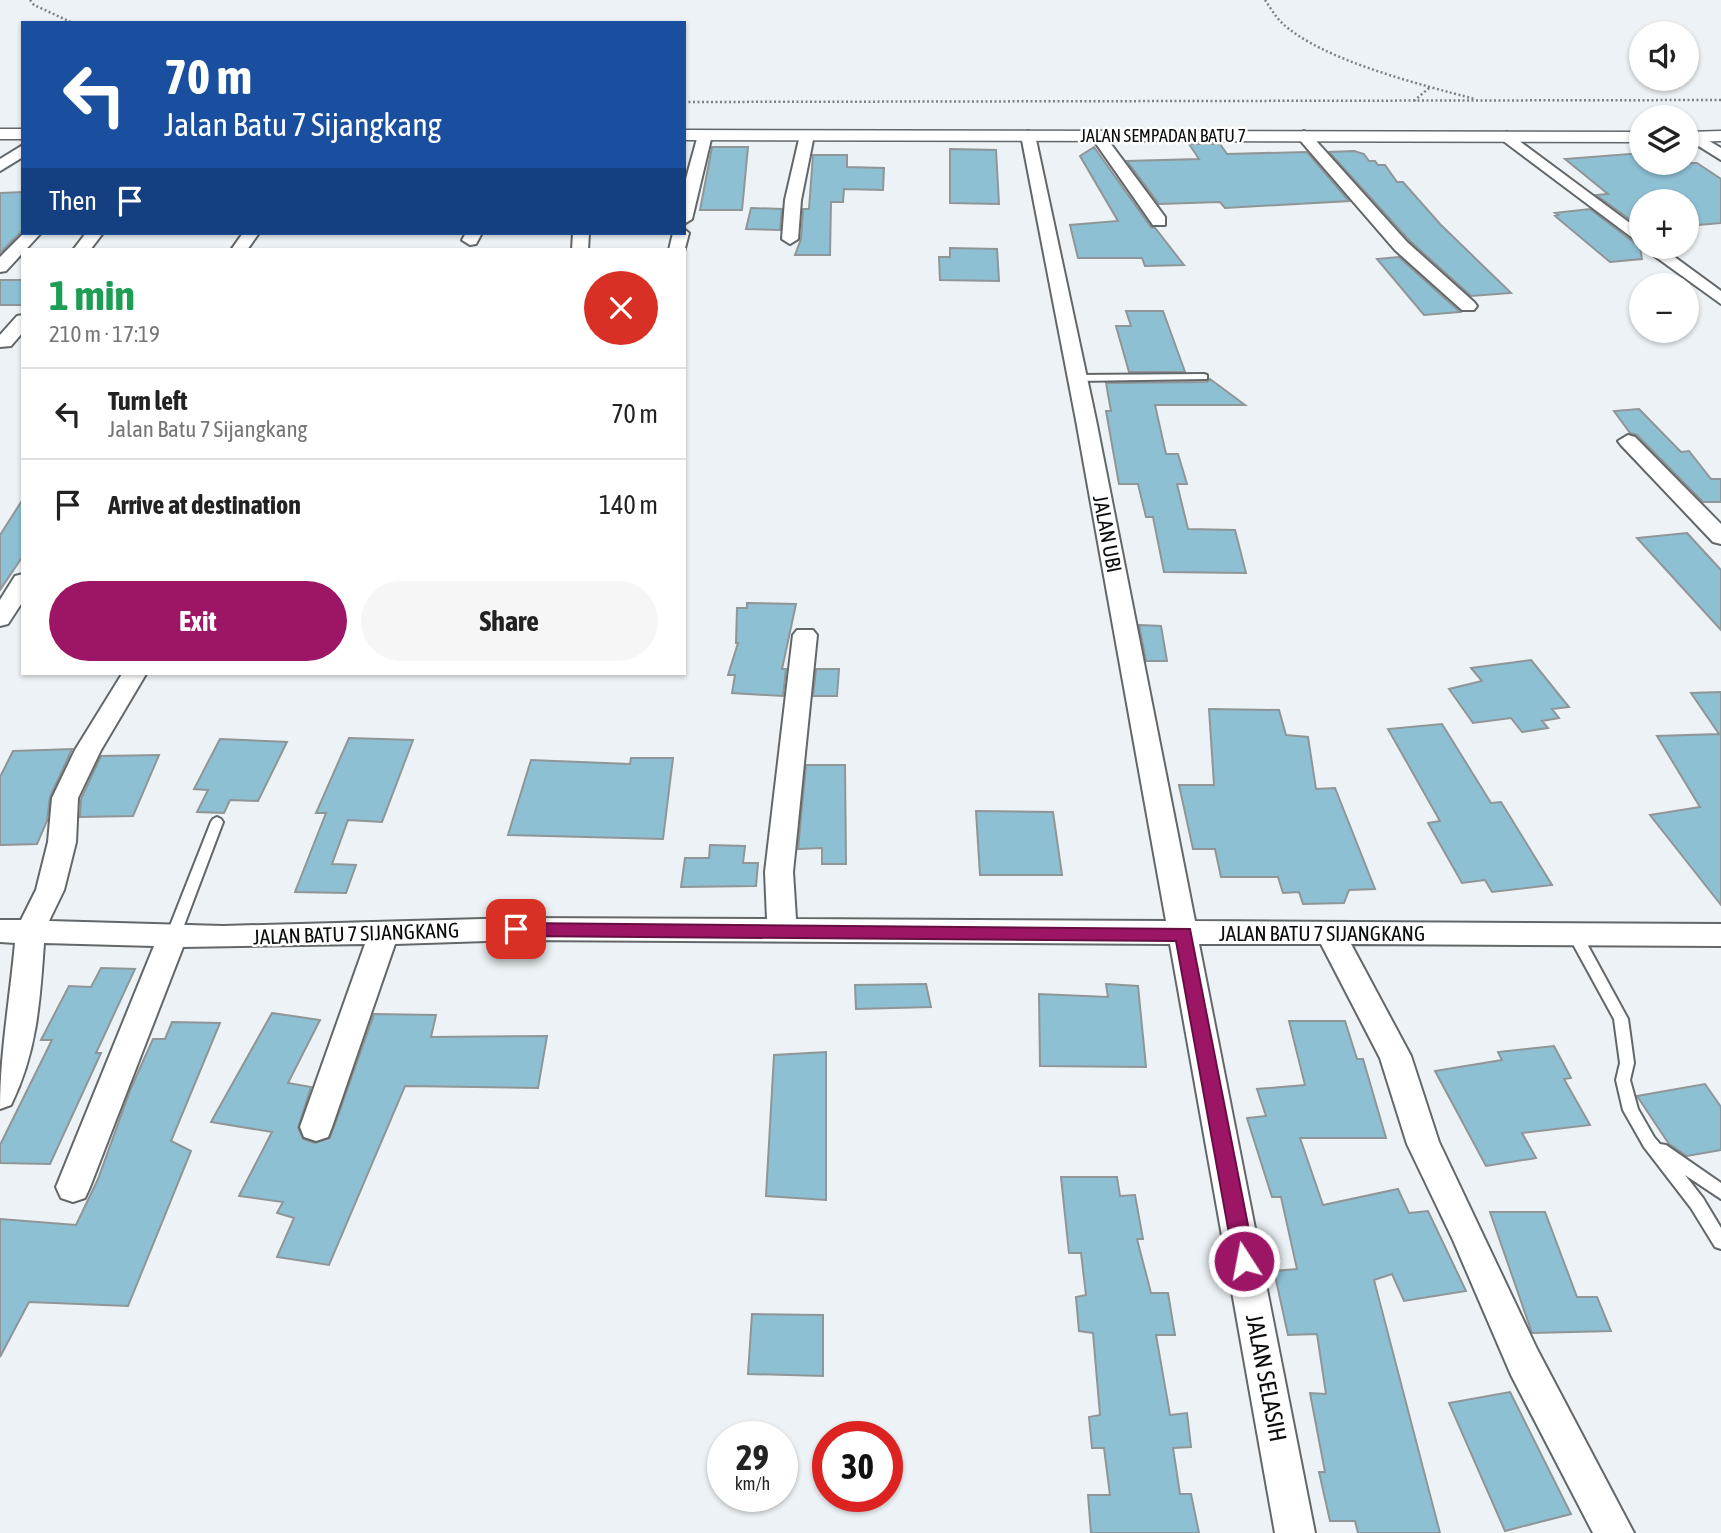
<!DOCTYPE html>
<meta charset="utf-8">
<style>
:root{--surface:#fff;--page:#f6f6f6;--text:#222;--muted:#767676;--line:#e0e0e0;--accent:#9d1666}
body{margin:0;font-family:"Asap Condensed",sans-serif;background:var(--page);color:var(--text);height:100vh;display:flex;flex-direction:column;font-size:26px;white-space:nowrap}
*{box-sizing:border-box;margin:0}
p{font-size:23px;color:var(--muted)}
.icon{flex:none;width:38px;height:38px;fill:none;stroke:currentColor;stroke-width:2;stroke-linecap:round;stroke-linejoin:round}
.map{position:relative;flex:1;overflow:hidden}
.panel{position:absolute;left:21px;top:248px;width:665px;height:427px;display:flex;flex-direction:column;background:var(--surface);border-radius:0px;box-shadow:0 2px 5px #0004}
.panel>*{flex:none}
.banner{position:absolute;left:21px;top:21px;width:665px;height:214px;border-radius:0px;box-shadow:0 2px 5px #0004;background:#1a4fa0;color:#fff;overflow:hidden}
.tools{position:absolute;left:1629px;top:21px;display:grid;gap:14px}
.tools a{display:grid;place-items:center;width:70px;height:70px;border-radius:50%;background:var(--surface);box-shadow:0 2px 5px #0004;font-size:35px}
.speed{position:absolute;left:707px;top:1421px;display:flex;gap:14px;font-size:35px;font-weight:700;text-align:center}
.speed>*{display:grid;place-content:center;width:91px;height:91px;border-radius:50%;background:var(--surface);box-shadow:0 2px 5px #0004;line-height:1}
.speed small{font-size:18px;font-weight:400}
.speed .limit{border:10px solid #d22;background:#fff;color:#111}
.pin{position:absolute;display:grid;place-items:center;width:60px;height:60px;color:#fff;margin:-30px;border-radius:14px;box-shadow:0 4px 10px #0006}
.me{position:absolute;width:77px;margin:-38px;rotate:349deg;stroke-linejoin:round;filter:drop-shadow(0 0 5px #0008)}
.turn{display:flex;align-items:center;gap:24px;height:147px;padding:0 28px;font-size:32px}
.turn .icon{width:91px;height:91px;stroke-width:2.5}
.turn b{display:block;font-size:49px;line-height:60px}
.then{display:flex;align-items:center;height:66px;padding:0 28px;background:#0003;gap:14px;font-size:26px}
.round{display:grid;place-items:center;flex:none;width:74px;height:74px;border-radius:37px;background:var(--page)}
.summary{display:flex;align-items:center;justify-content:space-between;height:119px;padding:0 28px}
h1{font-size:42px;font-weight:700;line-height:52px;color:#1e9e55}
.action{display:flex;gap:14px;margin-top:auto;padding:14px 28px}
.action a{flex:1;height:80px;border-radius:42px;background:var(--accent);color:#fff;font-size:28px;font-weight:700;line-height:80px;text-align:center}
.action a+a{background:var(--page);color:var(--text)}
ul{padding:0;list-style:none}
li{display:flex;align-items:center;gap:21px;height:91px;padding:0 28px;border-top:2px solid var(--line)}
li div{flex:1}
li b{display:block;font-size:26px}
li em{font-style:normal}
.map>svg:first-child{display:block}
.building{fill:#8ec0d4;stroke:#909597;stroke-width:2}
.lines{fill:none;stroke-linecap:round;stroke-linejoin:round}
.service-casing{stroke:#626769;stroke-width:4}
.minor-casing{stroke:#626769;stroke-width:4}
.tertiary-casing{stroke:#626769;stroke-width:3}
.path{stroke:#7d8183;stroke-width:2.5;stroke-dasharray:2 2.5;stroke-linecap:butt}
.service{fill:#fff;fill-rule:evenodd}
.minor{fill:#fff;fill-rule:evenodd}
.tertiary{fill:#fff;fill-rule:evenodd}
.route{fill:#9d1666;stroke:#660e42;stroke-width:2}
.labels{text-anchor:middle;stroke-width:5;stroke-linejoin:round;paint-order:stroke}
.far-street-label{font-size:18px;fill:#0a0c0d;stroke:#fff}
.street-label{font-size:21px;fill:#0a0c0d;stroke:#fff}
.near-street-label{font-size:24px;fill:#0a0c0d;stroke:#fff}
</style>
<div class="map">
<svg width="1721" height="1533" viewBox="0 0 1721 1533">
<rect width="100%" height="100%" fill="#ecf2f5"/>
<path class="building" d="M1189,144h31l7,10 80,-2 42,49 -124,7 -5,-6 -61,2 -32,-43 72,-2z
M712,147h36l-6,63h-42z
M1094,147l57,80 4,1 29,37 -39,1 -3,-8h-64l-8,-33 48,-4 -38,-65z
M950,149l46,1 3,54 -49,-1z
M1354,151l10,3 5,7h6l3,4h7l12,17h6l37,42 71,69 -40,3 -62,-56 -80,-88z
M1642,153v10h55l24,16v44l-34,3v-25h-45v27l-46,-33 12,-1 -43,-35z
M813,155h34v12l37,1 -1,22 -39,-1 -1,13h-12l-1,53h-35l6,-16 2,-30h6z
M23,192v38l-23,23v-60z
M751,208l31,1 -2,21 -34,-1z
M1590,209l50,38 2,12 -32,3 -55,-46 3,-1 -3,-2z
M950,248l47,1 2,32 -59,-1 -1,-23h11z
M1399,257l61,55 -36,3 -47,-56z
M0,280h23v25h-23z
M1126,311h37l22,61h-56l-13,-46h15z
M1210,379l35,26h-90l11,49h12l9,30h-10l11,45 47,1 11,43 -82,-1 -11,-55h-7l-8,-33h-19l-13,-73h5l-5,-28 101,-1z
M1639,409l42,43 8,-1 22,28h10v23h-18l-66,-67 -7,-2 -16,-22z
M23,499v57l-23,34v-55z
M1687,533l34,37v60l-84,-92z
M747,603l49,1 -14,65h4l-3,27 -51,-3 3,-18h-7l10,-32h-2l1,-35h10z
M1139,625l22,1 6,35h-21z
M1531,660l38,47 -17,2 7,9 -17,3 6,7 -26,4 -11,-14 -38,5 -24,-34 33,-8 -11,-13z
M816,669h23l-2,27h-24z
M1721,692v213l-71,-90 50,-8 -43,-71 62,-2 -28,-41z
M1209,709l70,1 7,25 22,2 8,52 19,-1 40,101 -26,1 -5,13 -41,1 -4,-12 -16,1 -5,-16h-57l-6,-28h-22l-14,-64h35z
M1442,724l49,79 10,-1 51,83 -60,7 -7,-12 -23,3 -34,-60 12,-2 -52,-92z
M349,738l64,2 -31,82 -34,-2 -16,44 24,1 -10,28 -51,-1 31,-79h-10z
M220,739l67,3 -29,59 -28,-1 -6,13 -27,-1 11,-22 -14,-1z
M72,749l-22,48 -3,24 -10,23 -37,1v-68l13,-26z
M159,755l-26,61 -53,1 1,-18 20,-43z
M631,758h42l-10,81 -155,-4 23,-75 99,4z
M806,765h39l1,99h-24v-16l-24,1z
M976,811l77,1 9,63h-82z
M710,845l35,1 -2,17h15l-2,23 -75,1 4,-29h24z
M101,968l34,1 -39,84h5l-51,111 -50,-1v-18l52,-105h-11l28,-54 22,1z
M926,984l5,23 -75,2 -1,-24z
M1106,984l32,2 8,81 -106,-1 -1,-72 69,3z
M272,1013l48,7 -32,63 23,4 -13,41 5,11 12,4 15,-5 44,-124 62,1 -5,22 116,-1 -9,52 -133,-2 -76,179 -52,-8 17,-39 -17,-5 6,-11 -44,-6 33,-64 -61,-10z
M1289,1021h56l12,38h6l23,79h-86l23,67 75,-16 11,24 19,-2 38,80 -62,10 -12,-27 -18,6 66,253h-82l-3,-12h-25l-11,-49h6l-15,-79 16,1 -9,-60 -29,1 -14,-64 23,-2 -16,-72h-9l-25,-79 19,-2 -9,-27 48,-4z
M172,1022l48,1 -49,118 20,10 -63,155 -99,-4 -29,55v-138l76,6 22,-46 33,-91 22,-49h12z
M1554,1046l17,32 -7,1 26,46 -68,8 14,25 -50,8 -51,-95 67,-11 -4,-8z
M826,1052v148l-60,-4 8,-141z
M1705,1084l16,23v43l-34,6 -18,-12 -32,-48z
M1061,1177h56l3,19 15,-1 8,44h-6l14,54h17l7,42h-19l14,80 17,-2 4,34 -18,1 7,46h11l8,39h-108l-3,-38h22l-6,-47h-12l-3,-31 11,-2 -7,-82 -14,-2 -3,-34 10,-2 -5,-42h-12z
M1490,1212h55l32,85h20l14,34 -79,2z
M752,1314l71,1v61l-75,-2z
M1510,1392l61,122 -66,17 -56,-128z"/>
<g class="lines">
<defs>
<path id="service" d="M1204,374l3,1v4l-130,2 -5,-3 5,-3z
M217,817l4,2 2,3 -43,114 -2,4 -5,1 -5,-1 -2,-4 45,-114 2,-3z
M1575,930l5,1 48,88 6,44 -4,17 8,29 16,28 6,7 6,1 55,38v16l-36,-24 18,23 18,30v21l-6,-2 -24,-39 -47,-61 -21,-37 -7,-30 4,-17 -6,-44 -46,-84 2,-4z"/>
<path id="minor" d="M705,131l7,4 -20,84 -8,5v-38l14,-51z
M807,131l7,4 -13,65 -3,39 -8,5 -8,-5 3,-39 15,-65z
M1028,131l7,4 61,285 99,501 526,3v22l-370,-2 60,112 28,86 98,207 97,184h-41l-82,-158 -58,-135 -46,-96 -27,-86 -59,-114h-122l116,589h-40l-105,-589 -654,-4 -121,4 -63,183 -4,10 -12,4 -12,-4 -4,-10 65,-183 -182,3 -93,240 -5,11 -12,4 -12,-4 -5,-11 98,-241 -110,-3c-4,58 -7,109 -33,162l-11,4c0,-56 10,-110 15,-166l-15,-1v-22h21l15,-30 12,-48 4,-44 23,-48 47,-76h24l-45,76 -23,48 -2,44 -12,48 -15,31 174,5 293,-8 251,1 -2,-47 28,-237 4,-5h16l4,5 -24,237 3,47 370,2 -90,-501 -55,-285z
M1097,131l5,1 63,85v8h-12l-63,-90z
M1304,131l5,2 98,109 67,60 3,4 -3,4h-12l-67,-60 -96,-111 -3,-3z
M1507,132l135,100v13l-140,-105 -3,-3z
M1694,132l27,16v12l-32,-20 -2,-4z
M23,145v12l-23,14v-12z
M684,229l5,4 -5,19 -15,-2 4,-17h11z
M24,233h17l-35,38 -6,1v-15z
M86,233h17l-13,17h-17z
M243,233h16l-12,17h-16z
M466,233h16l-6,11 -6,1 -8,-5z
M573,233h16l-1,17h-16z
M1642,247h19l60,44v13z
M23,315v17l-12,14 -11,1v-12l17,-19z
M1628,435l7,2 86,87v20l-8,-2 -92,-97 -3,-4z
M23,574v27l-15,23 -8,2v-26l15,-24z"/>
<path id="tertiary" d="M0,129h23v10h-23z
M684,130l958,2v10l-958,-2z
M1721,131v10l-34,1v-10z"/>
</defs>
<use href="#service" class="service-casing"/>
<use href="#minor" class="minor-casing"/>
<use href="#tertiary" class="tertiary-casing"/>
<path class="path" d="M30,0l4,5 39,18
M1265,0c5,7 10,16 16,22 39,38 141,63 194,77
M1414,101l15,-13
M684,102l1037,-2"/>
<use href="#service" class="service"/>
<use href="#minor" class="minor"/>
<use href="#tertiary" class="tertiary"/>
</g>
<path class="route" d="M516,923l674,6 65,332 -3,7 -8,3 -7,-3 -3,-7 -58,-320 -660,-5 -9,-7z"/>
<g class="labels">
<g class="far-street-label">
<text x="1163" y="142">JALAN SEMPADAN BATU 7</text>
</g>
<g class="street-label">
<text transform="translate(1107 534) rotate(79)" y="7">JALAN UBI</text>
<text transform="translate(356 934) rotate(-2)" y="7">JALAN BATU 7 SIJANGKANG</text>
<text x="1322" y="941">JALAN BATU 7 SIJANGKANG</text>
</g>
<g class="near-street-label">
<text transform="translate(1266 1378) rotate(79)" y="8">JALAN SELASIH</text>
</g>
</g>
</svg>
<div class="tools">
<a><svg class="icon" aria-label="sound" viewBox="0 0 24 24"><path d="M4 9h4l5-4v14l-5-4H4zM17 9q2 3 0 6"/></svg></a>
<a><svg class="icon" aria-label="layers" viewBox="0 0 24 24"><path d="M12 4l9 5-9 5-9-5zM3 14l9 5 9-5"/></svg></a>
<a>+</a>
<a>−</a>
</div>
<div class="speed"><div>29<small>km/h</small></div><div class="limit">30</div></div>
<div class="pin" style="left:516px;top:929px;background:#d93025"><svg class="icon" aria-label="arrive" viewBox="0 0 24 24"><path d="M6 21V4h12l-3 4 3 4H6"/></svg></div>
<svg class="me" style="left:1244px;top:1261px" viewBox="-20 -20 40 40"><circle r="17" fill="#9d1666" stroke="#fff" stroke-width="3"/><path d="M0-11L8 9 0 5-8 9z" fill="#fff"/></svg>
<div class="banner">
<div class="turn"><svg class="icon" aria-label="left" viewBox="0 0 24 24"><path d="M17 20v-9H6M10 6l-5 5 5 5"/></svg><div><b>70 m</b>Jalan Batu 7 Sijangkang</div></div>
<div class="then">Then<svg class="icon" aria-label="arrive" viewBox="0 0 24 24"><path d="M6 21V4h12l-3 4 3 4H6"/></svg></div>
</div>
<section class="panel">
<div class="summary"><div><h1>1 min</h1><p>210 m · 17:19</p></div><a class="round" style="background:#d93025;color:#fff"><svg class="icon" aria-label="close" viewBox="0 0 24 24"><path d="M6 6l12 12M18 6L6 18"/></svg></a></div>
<ul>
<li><svg class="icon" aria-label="left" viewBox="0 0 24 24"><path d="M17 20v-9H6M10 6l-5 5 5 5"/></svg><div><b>Turn left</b><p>Jalan Batu 7 Sijangkang</p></div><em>70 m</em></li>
<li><svg class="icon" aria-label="arrive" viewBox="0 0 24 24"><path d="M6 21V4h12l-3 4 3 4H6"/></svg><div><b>Arrive at destination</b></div><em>140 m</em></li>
</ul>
<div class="action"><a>Exit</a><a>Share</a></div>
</section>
</div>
